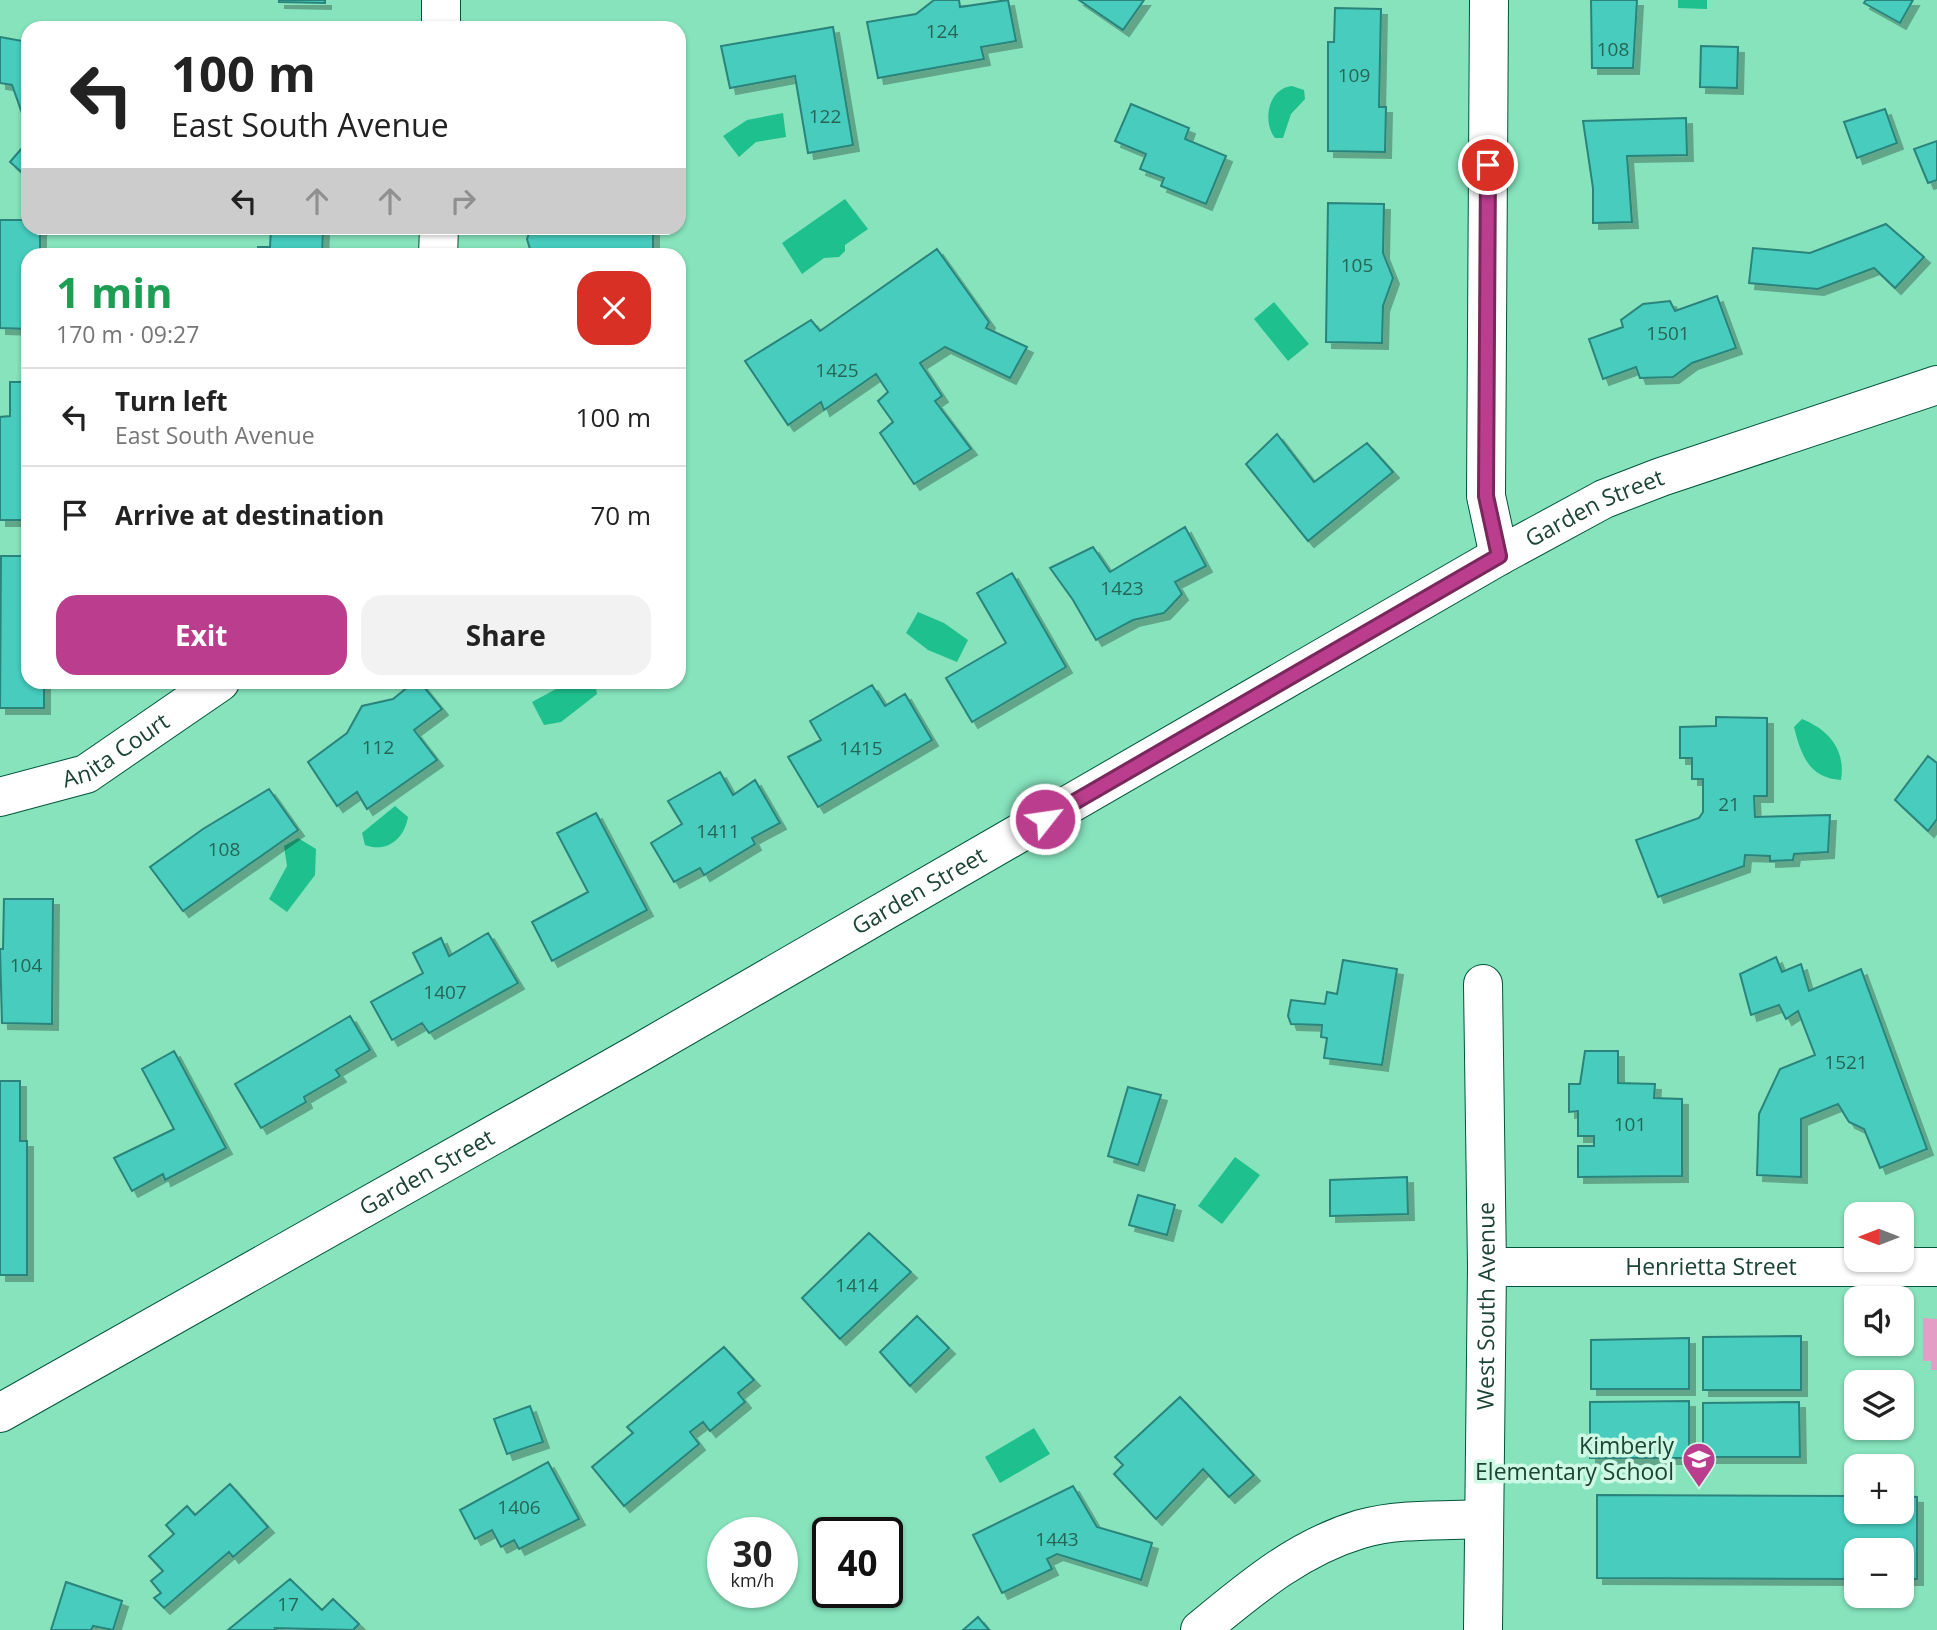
<!DOCTYPE html>
<meta charset="utf-8">
<style>
:root{--surface:#fff;--page:#f2f2f2;--text:#222;--muted:#767676;--line:#e0e0e0;--accent:#bb3e8e}
body{margin:0;font-family:"Open Sans",sans-serif;background:var(--page);color:var(--text);height:100vh;display:flex;flex-direction:column;font-size:26px;white-space:nowrap}
*{box-sizing:border-box;margin:0}
p{font-size:23px;color:var(--muted)}
.icon{flex:none;width:38px;height:38px;fill:none;stroke:currentColor;stroke-width:2;stroke-linecap:round;stroke-linejoin:round}
.map{position:relative;flex:1;overflow:hidden}
.details{position:absolute;left:21px;top:248px;width:665px;height:441px;display:flex;flex-direction:column;background:var(--surface);border-radius:21px;box-shadow:0 2px 5px #0004}
.details>*{flex:none}
.guide{position:absolute;left:21px;top:21px;width:665px;height:214px;border-radius:21px;box-shadow:0 2px 5px #0004;background:#fff;color:var(--text);overflow:hidden}
.needle{width:46px;rotate:270deg}
.fabs{position:absolute;left:1844px;top:1202px;display:grid;gap:14px}
.fabs a{display:grid;place-items:center;width:70px;height:70px;border-radius:14px;background:var(--surface);box-shadow:0 2px 5px #0004;font-size:35px}
.speed{position:absolute;left:707px;top:1517px;display:flex;gap:14px;font-size:35px;font-weight:700;text-align:center}
.speed>*{display:grid;place-content:center;width:91px;height:91px;border-radius:50%;background:var(--surface);box-shadow:0 2px 5px #0004;line-height:1}
.speed small{font-size:18px;font-weight:400}
.speed .limit{border:4px solid #111;border-radius:10px;background:#fff;color:#111}
.pin{position:absolute;display:grid;place-items:center;width:60px;height:60px;color:#fff;margin:-30px;border:4px solid #fff;border-radius:50%;box-shadow:0 2px 7px #0007}
.me{position:absolute;width:77px;margin:-38px;rotate:60deg;stroke-linejoin:round;filter:drop-shadow(0 0 5px #0008)}
.turn{display:flex;align-items:center;gap:24px;height:147px;padding:0 35px;font-size:32px}
.turn .icon{width:91px;height:91px;stroke-width:2.5}
.turn b{display:block;font-size:49px;line-height:60px}
.lanes{display:flex;align-items:center;height:66px;padding:0 35px;background:#0003;justify-content:center;gap:35px;direction:ltr}
.lanes .off{opacity:.35}
.round{display:grid;place-items:center;flex:none;width:74px;height:74px;border-radius:21px;background:var(--page)}
.overview{display:flex;align-items:center;justify-content:space-between;height:119px;padding:0 35px}
h1{font-size:42px;font-weight:700;line-height:52px;color:#1e9e55}
.button{display:flex;gap:14px;margin-top:auto;padding:14px 35px}
.button a{flex:1;height:80px;border-radius:21px;background:var(--accent);color:#fff;font-size:28px;font-weight:700;line-height:80px;text-align:center}
.button a+a{background:var(--page);color:var(--text)}
ul{padding:0;list-style:none}
li{display:flex;align-items:center;gap:21px;height:98px;padding:0 35px;border-top:2px solid var(--line)}
li div{flex:1}
li b{display:block;font-size:26px}
li em{font-style:normal}
.map>svg:first-child{display:block}
.green{fill:#e49ec5}
.water{fill:#1ec08d}
.building{fill:#46ccbe;stroke:#2a847b;stroke-width:2;filter:url(#shadow)}
.lines{fill:none;stroke-linecap:round;stroke-linejoin:round}
.minor-casing{stroke:#00553c;stroke-width:40}
.tertiary-casing{stroke:#00553c;stroke-width:40}
.minor{stroke:#fff;stroke-width:38}
.tertiary{stroke:#fff;stroke-width:38}
.route-casing{stroke:#7a285c;stroke-width:18}
.route{stroke:#bb3e8e;stroke-width:12}
.labels{text-anchor:middle;stroke-width:7;stroke-linejoin:round;paint-order:stroke}
.number-label{font-size:19px;fill:#266656}
.street-label{font-size:23px;fill:#1c4434;stroke:#cef9e5}
.poi-label{font-size:23px;fill:#1c4434;stroke:#cef9e5;text-anchor:end}
</style>
<div class="map">
<svg width="1937" height="1630" viewBox="0 0 1937 1630">
<defs>
<filter id="shadow"><feDropShadow dx="6" dy="6" stdDeviation="0" flood-color="#0004"/></filter>
</defs>
<rect width="100%" height="100%" fill="#86e3bc"/>
<path class="green" d="M1923,1318l14,1v51h-6v-9h-8z"/>
<path class="water" d="M1678,0h29v9l-29,-1z
M1292,86l12,4 1,9 -14,15 -8,24h-8c-13,-16 -7,-50 17,-52z
M783,113l3,24 -30,5 -17,15 -16,-21 24,-16z
M845,199l23,30 -23,16v6l-6,6 -15,1 -22,16 -20,-31z
M1274,302l35,42 -21,17 -34,-42z
M918,612l26,11 24,17 -11,22 -29,-12 -22,-17z
M560,683h35l2,11 -36,28 -17,3 -12,-23 24,-13z
M1802,719c27,11 44,31 39,61 -32,-2 -40,-25 -47,-53z
M395,806l13,11c-4,23 -22,36 -43,28l-3,-12z
M298,838l18,11 -1,26 -28,37 -18,-13 18,-33 -3,-20z
M1235,1157l25,18 -38,49 -24,-18z
M1034,1428l16,26 -50,29 -15,-26z"/>
<path class="building" d="M279,0h46v3l-46,-1z
M934,0h25l1,7 48,-7 8,41 -35,6 3,12 -106,19 -11,-56 49,-8z
M1079,0h65l-21,30z
M1591,0h46l-4,68h-41z
M1866,0h47l-13,23 -36,-20z
M1335,8l46,1 -2,98h7l-1,45 -57,-1v-109h6z
M557,25h41v3h-41z
M833,27l20,118 -45,8 -13,-77 -65,12 -9,-42z
M0,37l28,5v88l-16,-45 -12,-2z
M1701,46l37,1 -1,41 -37,-1z
M1131,104l58,24 -4,11 41,17 -20,48 -45,-18 3,-8 -24,-9 6,-15 -31,-13z
M1885,109l12,34 -40,15 -13,-36z
M1686,118l1,37 -60,1 5,66 -39,1v-35l-10,-67z
M28,141v37l-18,-16z
M1937,141v39l-9,3 -14,-34z
M1328,203l56,1 -1,49 10,25 -10,28 -1,37 -56,-1z
M0,220h28v8h12v28h-12v73l-28,-1z
M1886,224l38,33 -29,31 -21,-20 -56,21 -69,-6 4,-35 57,5z
M271,228h52l-1,28h-64v-9h12z
M531,228h122v28h-121l-5,-17z
M937,249l52,73 -3,6 41,19 -17,31 -65,-31 -25,16 22,33 -7,5 36,48 -57,35 -34,-51 13,-11 -15,-21 10,-9 -12,-18 -52,36 -3,-8 -33,23 -43,-64 66,-41 9,11z
M1717,296l19,52 -44,15 -19,14 -33,1 -4,-11 -33,12 -14,-40 34,-12 -2,-7 22,-16 27,-3 5,10z
M10,382h18v138h-28v-103l10,-1z
M1277,434l37,48 53,-39 26,29 -85,69 -62,-77z
M1185,527l21,39 -31,16 7,12 -18,19 -31,7 -37,20 -23,-40 -23,-32 43,-21 17,25z
M1,556h27v126h16v26h-44z
M1012,573l54,94 -94,55 -26,-44 60,-35 -29,-50z
M414,682h6l22,27 -28,21 23,30 -70,49 -10,-17 -20,14 -29,-44 39,-29 15,-27 31,-7z
M872,685l13,21 20,-12 27,46 -114,67 -30,-50 33,-17 -11,-19z
M1716,717l51,1v78h-13l1,21 75,-2 -2,37 -34,2 -1,6 -23,1v-5l-25,-1 -1,11 -86,31 -22,-57 63,-22 4,-6v-33h-11v-21h-12v-31l36,-1z
M1928,756l9,7v56l-9,12 -33,-31z
M720,772l13,23 22,-15 25,43 -28,15 3,6 -51,31 -4,-7 -26,14 -23,-39 31,-19 -14,-23z
M269,789l29,41 -115,81 -33,-44 53,-38z
M596,813l51,97 -95,51 -20,-39 56,-30 -31,-59z
M4,899h49l-1,125 -50,-1 -2,-74h3z
M488,933l30,50 -89,50 -7,-10 -30,17 -21,-38 52,-29 -10,-20 28,-15 8,18z
M1776,957l6,15 19,-8 8,27 52,-22 66,180 -47,19 -16,-39 -15,-7 -11,-18 -37,15v58l-44,-2 2,-61 21,-45 35,-14 -17,-44 -12,8 -7,-14 -28,10 -11,-41z
M1343,960l54,9 -15,96 -58,-7 3,-20 -6,-1 1,-12 -31,-1 -3,-8 3,-16 34,4 2,-12 10,2z
M350,1016l20,34 -34,20 4,6 -36,21 2,5 -45,26 -26,-44z
M174,1051l52,97 -61,32 -2,-6 -31,17 -18,-33 60,-29 -32,-60z
M1585,1051h33v32l37,1 -1,14 28,1v77l-104,1v-31h16v-10h-16v-25l-9,1v-28h11z
M0,1081h20v60h7v134h-27z
M1128,1087l33,8 -23,70 -30,-9z
M1407,1177l1,37 -78,2v-36z
M1138,1195l37,10 -8,30 -38,-10z
M869,1233l42,39 -71,67 -38,-41z
M917,1316l32,32 -39,38 -30,-34z
M1801,1336v54h-98v-53z
M1689,1338v51h-98v-49z
M724,1347l30,33 -16,13 7,9 -35,29 -7,-9 -13,10 9,12 -75,62 -32,-39 41,-34 -6,-6z
M1180,1397l74,78 -25,22 -26,-28 -47,50 -42,-45 9,-9 -8,-8z
M1689,1401v57h-99v-56z
M1799,1402l1,55h-97v-54z
M530,1406l13,36 -36,12 -13,-35z
M548,1462l31,57 -60,30 -5,-9 -13,7 -9,-17 -17,9 -15,-29z
M230,1484l38,43 -35,30 -4,-5 -65,56 -10,-10 7,-5 -10,-12 12,-10 -14,-15 25,-22 -8,-9 21,-19 8,9z
M1073,1486l24,41 55,16 -11,37 -84,-26 -10,5 5,10 -50,24 -29,-58z
M1597,1495l260,1v16h45v-16l15,1v82h-15v-29h-45v29l-260,-1z
M290,1579l32,31 11,-11 26,25 -6,6 -78,-2 1,2h-48z
M66,1582l56,19 -9,29 -20,-4 -2,4h-40z
M978,1617l11,13h-26z"/>
<g class="lines">
<defs>
<g id="minor">
<path d="M1489,0l-3,496 13,60"/>
<path d="M441,28v-28"/>
<path d="M438,256l1,-28"/>
<path id="s1" d="M0,797l86,-23 134,-92"/>
<path id="s2" d="M1487,1267h450"/>
<path d="M1200,1630c50,-41 97,-82 161,-101 38,-11 84,-8 123,-10"/>
<path id="s3" d="M1483,1630l4,-363 -4,-283"/>
</g>
<g id="tertiary">
<path id="s4" d="M0,1413l637,-359 862,-498 105,-57 57,-22 276,-92"/>
</g>
</defs>
<use href="#minor" class="minor-casing"/>
<use href="#tertiary" class="tertiary-casing"/>
<use href="#minor" class="minor"/>
<use href="#tertiary" class="tertiary"/>
</g>
<g class="lines">
<defs>
<path id="route" d="M1045,819l454,-263 -13,-60 2,-331"/>
</defs>
<use href="#route" class="route-casing"/>
<use href="#route" class="route"/>
</g>
<defs>
<symbol id="school-pin" viewBox="-11 -11 22 30"><path d="M0 17L-7.5 6A9.5 9.5 0 1 1 7.5 6Z" fill="#bb3e8e" stroke="#cef9e5"/><path d="M0-5L7-2L0 1L-7-2ZM-4 1L0 2.5L4 1V4Q0 6-4 4Z" fill="#fff"/></symbol>
</defs>
<g fill-rule="evenodd">
<use href="#school-pin" x="1680" y="1440" width="38" height="52"/>
</g>
<g class="labels">
<g class="number-label">
<text x="942" y="38">124</text>
<text x="1613" y="56">108</text>
<text x="1354" y="82">109</text>
<text x="825" y="123">122</text>
<text x="1357" y="272">105</text>
<text x="1668" y="340">1501</text>
<text x="837" y="377">1425</text>
<text x="1122" y="595">1423</text>
<text x="378" y="754">112</text>
<text x="861" y="755">1415</text>
<text x="1729" y="811">21</text>
<text x="718" y="838">1411</text>
<text x="224" y="856">108</text>
<text x="26" y="972">104</text>
<text x="445" y="999">1407</text>
<text x="1846" y="1069">1521</text>
<text x="1630" y="1131">101</text>
<text x="857" y="1292">1414</text>
<text x="519" y="1514">1406</text>
<text x="1057" y="1546">1443</text>
<text x="288" y="1611">17</text>
</g>
<g class="street-label">
<text dy="8" stroke="none"><textPath href="#s4" startOffset="1834">Garden Street</textPath></text>
<text dy="8" stroke="none"><textPath href="#s1" startOffset="126">Anita Court</textPath></text>
<text dy="8" stroke="none"><textPath href="#s4" startOffset="1057">Garden Street</textPath></text>
<text dy="8" stroke="none"><textPath href="#s4" startOffset="490">Garden Street</textPath></text>
<text dy="8" stroke="none"><textPath href="#s2" startOffset="224">Henrietta Street</textPath></text>
<text dy="8" stroke="none"><textPath href="#s3" startOffset="324">West South Avenue</textPath></text>
</g>
<g class="poi-label">
<text x="1674" y="1454">Kimberly<tspan x="1674" dy="26">Elementary School</tspan></text>
</g>
</g>
</svg>
<div class="fabs">
<a><svg class="needle" viewBox="-14 -14 28 28"><path d="M0-13l5 13h-10z" fill="#e53935"/><path d="M0 13l5-13h-10z" fill="#767676"/></svg></a>
<a><svg class="icon" aria-label="sound" viewBox="0 0 24 24"><path d="M4 9h4l5-4v14l-5-4H4zM17 9q2 3 0 6"/></svg></a>
<a><svg class="icon" aria-label="layers" viewBox="0 0 24 24"><path d="M12 4l9 5-9 5-9-5zM3 14l9 5 9-5"/></svg></a>
<a>+</a>
<a>−</a>
</div>
<div class="speed"><div>30<small>km/h</small></div><div class="limit">40</div></div>
<div class="pin" style="left:1488px;top:165px;background:#d93025"><svg class="icon" aria-label="arrive" viewBox="0 0 24 24"><path d="M6 21V4h12l-3 4 3 4H6"/></svg></div>
<svg class="me" style="left:1045px;top:819px" viewBox="-20 -20 40 40"><circle r="17" fill="#bb3e8e" stroke="#fff" stroke-width="3"/><path d="M0-11L8 9 0 5-8 9z" fill="#fff"/></svg>
<div class="guide">
<div class="turn"><svg class="icon" aria-label="left" viewBox="0 0 24 24"><path d="M17 20v-9H6M10 6l-5 5 5 5"/></svg><div><b>100 m</b>East South Avenue</div></div>
<div class="lanes"><svg class="icon" aria-label="left" viewBox="0 0 24 24"><path d="M17 20v-9H6M10 6l-5 5 5 5"/></svg><svg class="icon off" aria-label="ahead" viewBox="0 0 24 24"><path d="M12 20V5M6 11l6-6 6 6"/></svg><svg class="icon off" aria-label="ahead" viewBox="0 0 24 24"><path d="M12 20V5M6 11l6-6 6 6"/></svg><svg class="icon off" aria-label="right" viewBox="0 0 24 24"><path d="M7 20v-9h11M14 6l5 5-5 5"/></svg></div>
</div>
<section class="details">
<div class="overview"><div><h1>1 min</h1><p>170 m · 09:27</p></div><a class="round" style="background:#d93025;color:#fff"><svg class="icon" aria-label="close" viewBox="0 0 24 24"><path d="M6 6l12 12M18 6L6 18"/></svg></a></div>
<ul>
<li><svg class="icon" aria-label="left" viewBox="0 0 24 24"><path d="M17 20v-9H6M10 6l-5 5 5 5"/></svg><div><b>Turn left</b><p>East South Avenue</p></div><em>100 m</em></li>
<li><svg class="icon" aria-label="arrive" viewBox="0 0 24 24"><path d="M6 21V4h12l-3 4 3 4H6"/></svg><div><b>Arrive at destination</b></div><em>70 m</em></li>
</ul>
<div class="button"><a>Exit</a><a>Share</a></div>
</section>
</div>
